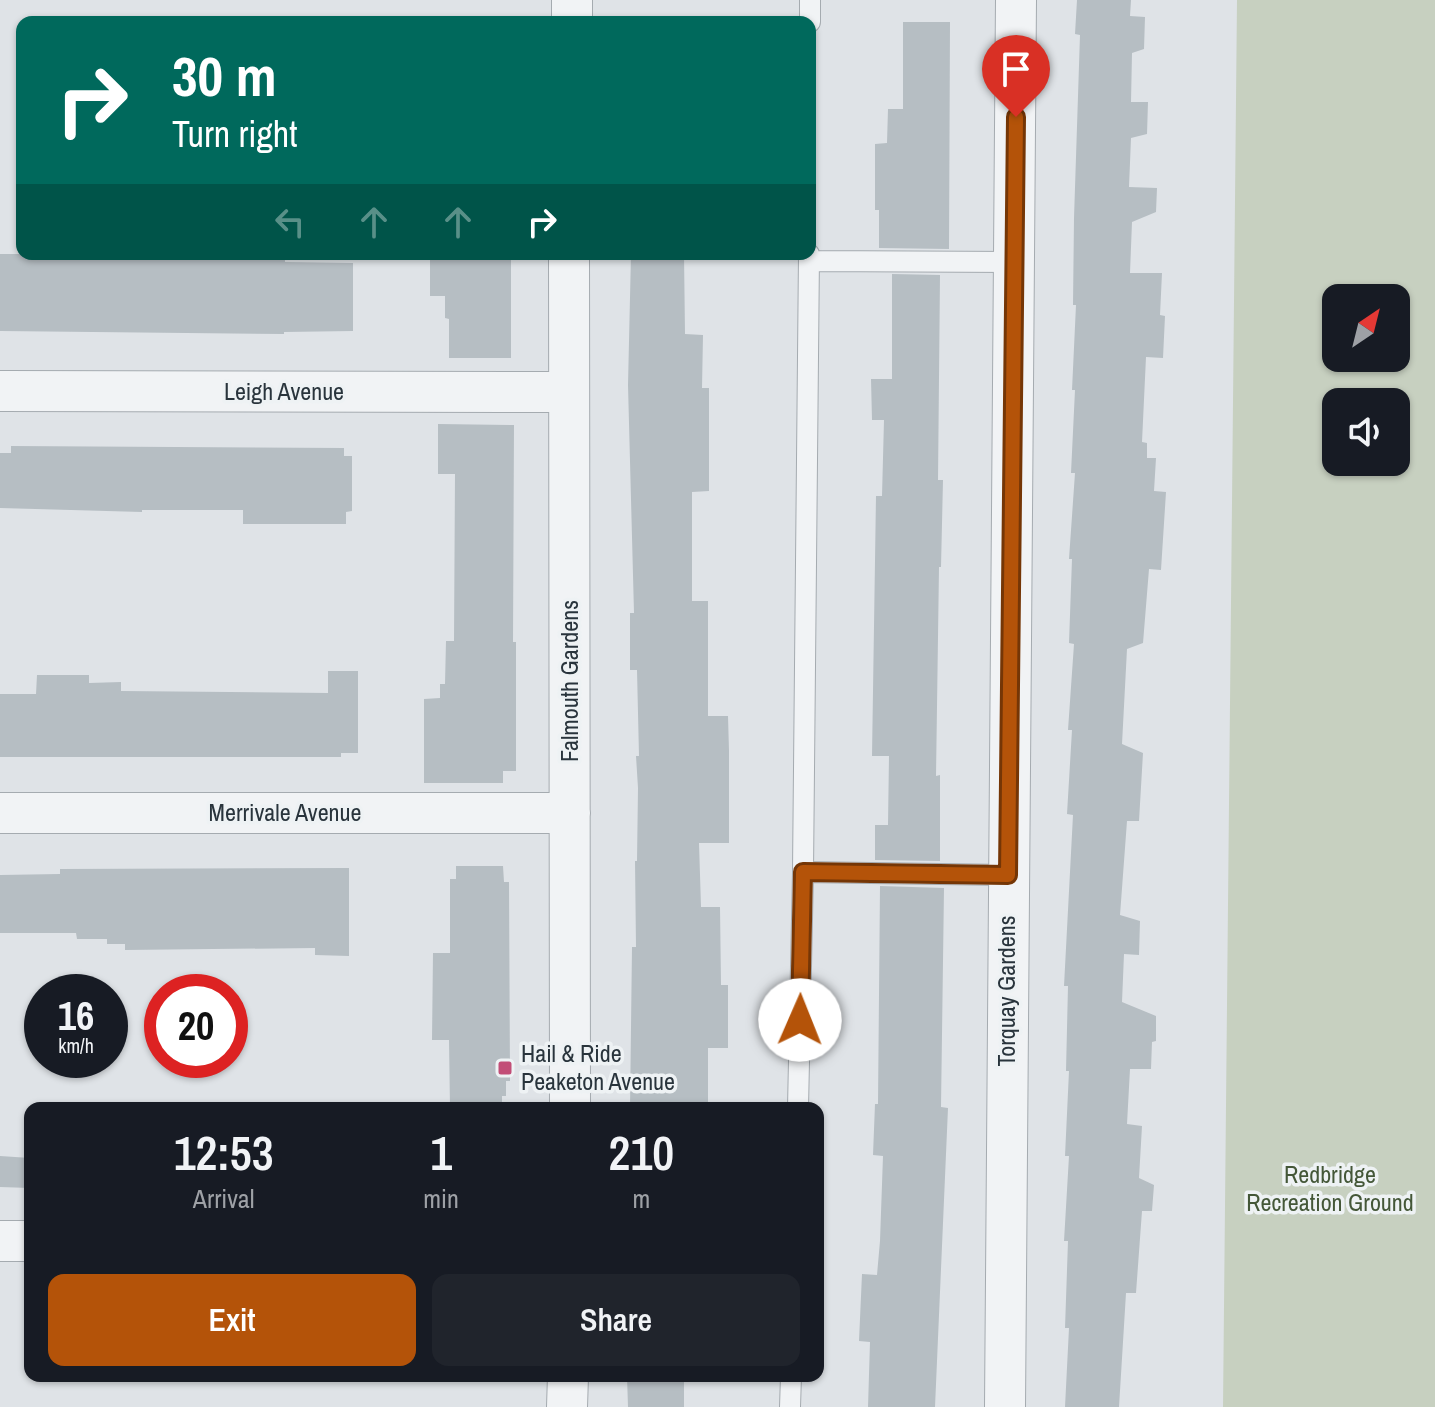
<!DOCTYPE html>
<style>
:root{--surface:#171b24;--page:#20242c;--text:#f1f3f6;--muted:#9ea1a6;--accent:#b45309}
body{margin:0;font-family:"Archivo Narrow",sans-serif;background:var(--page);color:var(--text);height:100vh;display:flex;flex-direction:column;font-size:30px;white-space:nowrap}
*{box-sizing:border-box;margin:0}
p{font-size:26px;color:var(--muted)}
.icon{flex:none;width:44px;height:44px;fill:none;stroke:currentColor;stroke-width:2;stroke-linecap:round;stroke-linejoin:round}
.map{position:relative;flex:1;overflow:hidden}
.sheet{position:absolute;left:24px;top:1102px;width:800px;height:280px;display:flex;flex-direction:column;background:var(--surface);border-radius:16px;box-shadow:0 2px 6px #0004}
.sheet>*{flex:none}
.guide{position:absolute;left:16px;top:16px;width:800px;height:244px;border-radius:16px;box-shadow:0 2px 6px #0004;background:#00695c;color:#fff;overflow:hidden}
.needle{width:52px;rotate:35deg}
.fabs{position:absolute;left:1322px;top:284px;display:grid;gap:16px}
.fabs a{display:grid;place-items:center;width:88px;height:88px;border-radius:16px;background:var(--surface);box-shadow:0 2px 6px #0004;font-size:40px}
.speed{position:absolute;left:24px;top:974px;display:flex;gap:16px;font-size:40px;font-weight:700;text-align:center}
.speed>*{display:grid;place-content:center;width:104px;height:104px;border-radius:50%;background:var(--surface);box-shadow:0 2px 6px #0004;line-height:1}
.speed small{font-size:20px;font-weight:400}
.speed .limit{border:12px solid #d22;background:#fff;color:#111}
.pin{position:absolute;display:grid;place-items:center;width:68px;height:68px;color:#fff;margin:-82px -34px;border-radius:50% 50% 50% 0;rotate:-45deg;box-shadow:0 0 8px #0007}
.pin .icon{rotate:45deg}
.me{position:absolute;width:88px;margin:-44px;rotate:1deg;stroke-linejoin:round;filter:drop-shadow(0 0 6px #0008)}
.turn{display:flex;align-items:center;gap:28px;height:168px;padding:0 24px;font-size:36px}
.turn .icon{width:104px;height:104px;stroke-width:2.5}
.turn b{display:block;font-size:56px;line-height:68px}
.lanes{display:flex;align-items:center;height:76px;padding:0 24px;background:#0003;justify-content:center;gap:40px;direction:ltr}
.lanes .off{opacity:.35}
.eta{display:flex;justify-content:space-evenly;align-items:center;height:136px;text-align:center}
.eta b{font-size:48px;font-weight:600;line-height:56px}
.primary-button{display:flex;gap:16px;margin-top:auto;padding:16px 24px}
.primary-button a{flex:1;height:92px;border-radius:16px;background:var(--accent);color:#fff;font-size:32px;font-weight:600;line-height:92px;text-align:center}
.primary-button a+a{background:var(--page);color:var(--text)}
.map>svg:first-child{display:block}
.green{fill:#c7d0c0;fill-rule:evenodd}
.building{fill:#b6bec3}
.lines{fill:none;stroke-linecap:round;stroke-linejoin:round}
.lane-casing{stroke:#a5abb0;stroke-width:22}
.street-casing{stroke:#a5abb0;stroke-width:42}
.lane{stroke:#f1f3f5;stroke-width:20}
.street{stroke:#f1f3f5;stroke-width:40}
.route-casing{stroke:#753606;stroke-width:20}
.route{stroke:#b45309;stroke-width:14}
.poi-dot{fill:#c24e77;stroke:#eef2f4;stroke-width:3}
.labels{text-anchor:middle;stroke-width:7;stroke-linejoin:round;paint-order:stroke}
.street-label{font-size:24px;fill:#29343c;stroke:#eef2f4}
.poi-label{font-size:24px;fill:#29343c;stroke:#eef2f4;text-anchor:start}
.park-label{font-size:24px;fill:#445738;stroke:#eef2f4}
</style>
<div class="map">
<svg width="1435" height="1407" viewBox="0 0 1435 1407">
<rect width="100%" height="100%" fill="#dfe3e7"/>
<path class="green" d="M1237,0h198v1407h-212zM1336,298h60v60h-60zM1336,402h60v60h-60z"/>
<path class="building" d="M1077,0h54l-1,16 15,1 -1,32 -12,4 -1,49h17l-1,32 -16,4 -2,49 28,1 -1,24 -24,10 -2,51h32l-2,42 5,1 -2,42 -17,-1 -4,85 5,1v15h9l-2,33 12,1 -5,78 -12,-1 -6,74 -16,6 -5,95 21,9 -4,68h-12l-7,94 20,6 -1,34 -15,-1 -2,48 34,14v25l-4,1 -1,27h-21l-3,55 15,2 -3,52 15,7 -2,26h-10l-6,82h-10l-7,114h-54l4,-79h-4l3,-87h-4l5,-85h-4l4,-85h-3l2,-85h-4l9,-171 -6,-1 5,-84h-4l6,-86 -5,-1 3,-84h-3l6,-86h-4l4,-83h-3l4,-85h-3l1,-87 6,-183 -5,-1z
M903,22h47l-1,227 -70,-1v-38h-4v-66l12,-1 1,-34h15z
M0,254h285v8l68,1v68l-69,1v2l-284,-3z
M469,254h34v6h8v98h-62v-39l-4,-1v-22h-15v-36h39z
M631,254h53l1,80 18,1 -1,53h7v103l-17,1v109h16v115h20l1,35v92h-30l2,64h19l1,78h7v63h-20v59l-78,1 2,-161h4l-1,-86h2l1,-73 -2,-32h3l-2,-86h-7v-57h4l-6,-228z
M892,274l48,1 -2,205h5l-2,87h-2l-3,209 4,-1v86l-65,-1v-35h13l1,-69h-17l4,-260h6l2,-76h-12l-1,-41h21z
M438,424l76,1 -1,217h3v129h-13v12h-79v-84l16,-1v-14h5l1,-43h8l1,-167h-17z
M11,446l333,2v8h8v55l-6,1v12h-103v-14h-101v2l-142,-4v-55h11z
M328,671h30v82h-17v4h-341v-63h36l1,-19h52v8l32,-1v9l207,2z
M456,866h47l1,16h5l1,199h-4v15h-4v12h-52l-1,-68h-17l1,-87h17v-74h6z
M349,868v88l-34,-1v-7l-190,2v-6h-18v-5h-30l-1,-6h-76v-58l60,-1v-5z
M880,886l64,2 -3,219 7,1 -13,299h-67l2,-65 -11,-1 3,-67 15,1 3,-34 3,-85 -10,-1 2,-51h3z
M0,1156l30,2v30l-30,-1z
M627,1376h57v31h-56z"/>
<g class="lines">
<defs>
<path id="lane" d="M810,22v-22
M809,261l206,1
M803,872l205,3
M798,1108l5,-236 6,-618
M790,1407l1,-31"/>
<path id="street" d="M572,22v-22
M569,254l1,854
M0,391l568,1
M0,813h570
M0,1241h30
M567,1407l1,-31
M1005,1407l11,-1407"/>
</defs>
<use href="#lane" class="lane-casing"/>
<use href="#street" class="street-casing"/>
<use href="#lane" class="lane"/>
<use href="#street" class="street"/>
</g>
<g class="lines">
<defs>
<path id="route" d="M800,1020l3,-148 205,3 8,-758"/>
</defs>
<use href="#route" class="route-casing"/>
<use href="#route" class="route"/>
</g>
<rect class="poi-dot" x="497" y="1060" width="16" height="16" rx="4"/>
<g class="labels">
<g class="street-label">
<text x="284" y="400">Leigh Avenue</text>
<text transform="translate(570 681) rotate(-90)" y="8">Falmouth Gardens</text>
<text x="285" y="821">Merrivale Avenue</text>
<text transform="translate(1007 991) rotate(-90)" y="8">Torquay Gardens</text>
</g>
<g class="poi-label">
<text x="521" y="1062">Hail &amp; Ride<tspan x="521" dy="28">Peaketon Avenue</tspan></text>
</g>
<g class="park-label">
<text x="1330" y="1183">Redbridge<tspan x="1330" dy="28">Recreation Ground</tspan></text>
</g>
</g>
</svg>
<div class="fabs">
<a><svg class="needle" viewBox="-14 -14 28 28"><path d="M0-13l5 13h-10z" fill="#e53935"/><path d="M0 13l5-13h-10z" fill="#9ea1a6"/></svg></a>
<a><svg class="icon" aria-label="sound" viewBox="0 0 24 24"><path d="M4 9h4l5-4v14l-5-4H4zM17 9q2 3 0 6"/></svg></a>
</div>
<div class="speed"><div>16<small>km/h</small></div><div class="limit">20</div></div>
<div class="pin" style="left:1016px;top:117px;background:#d93025"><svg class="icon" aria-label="arrive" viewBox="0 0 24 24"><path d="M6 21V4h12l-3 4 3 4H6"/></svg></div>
<svg class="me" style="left:800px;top:1020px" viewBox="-20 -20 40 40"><circle r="19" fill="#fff"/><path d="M0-13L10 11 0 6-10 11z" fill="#b45309"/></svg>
<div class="guide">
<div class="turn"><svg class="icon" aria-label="right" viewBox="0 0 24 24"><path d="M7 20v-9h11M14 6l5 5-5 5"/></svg><div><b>30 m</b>Turn right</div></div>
<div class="lanes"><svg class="icon off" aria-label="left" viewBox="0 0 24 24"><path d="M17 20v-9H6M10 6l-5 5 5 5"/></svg><svg class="icon off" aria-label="ahead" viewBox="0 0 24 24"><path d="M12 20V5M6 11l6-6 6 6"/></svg><svg class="icon off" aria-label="ahead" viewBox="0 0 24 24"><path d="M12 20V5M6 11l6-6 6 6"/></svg><svg class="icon" aria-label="right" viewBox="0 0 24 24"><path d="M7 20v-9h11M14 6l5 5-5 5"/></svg></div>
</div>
<section class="sheet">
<div class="eta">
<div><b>12:53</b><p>Arrival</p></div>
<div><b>1</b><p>min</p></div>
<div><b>210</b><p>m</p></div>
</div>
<div class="primary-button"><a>Exit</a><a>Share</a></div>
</section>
</div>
